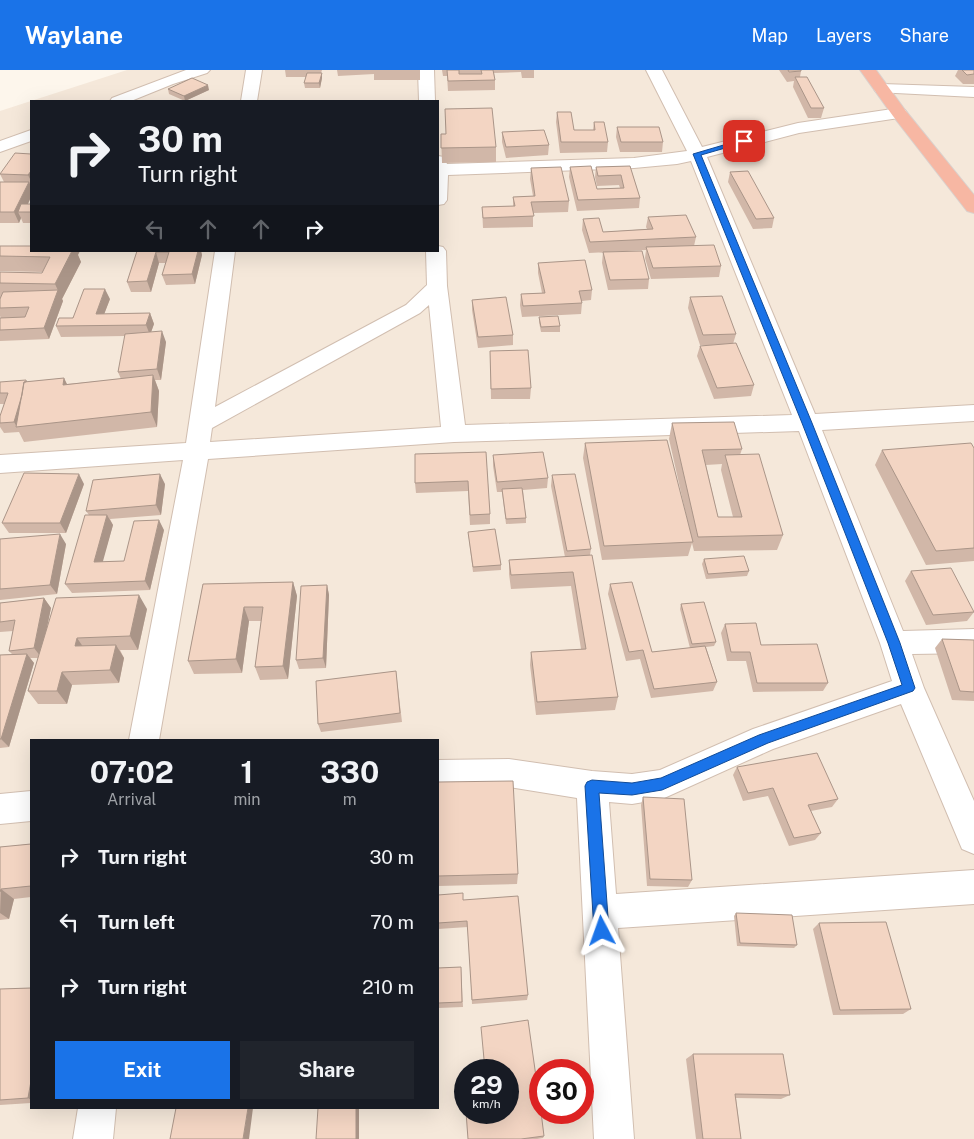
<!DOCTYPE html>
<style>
:root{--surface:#171b24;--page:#20242c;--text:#f1f3f6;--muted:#9ea1a6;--accent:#1a73e8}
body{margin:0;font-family:"Public Sans",sans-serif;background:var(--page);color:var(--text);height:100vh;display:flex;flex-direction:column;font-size:19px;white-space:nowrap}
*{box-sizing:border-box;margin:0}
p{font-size:16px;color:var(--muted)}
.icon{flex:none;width:28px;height:28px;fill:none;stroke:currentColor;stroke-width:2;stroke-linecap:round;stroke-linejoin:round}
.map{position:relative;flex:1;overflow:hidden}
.drawer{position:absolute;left:30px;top:669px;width:409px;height:370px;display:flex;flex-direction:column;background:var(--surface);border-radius:0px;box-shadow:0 5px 20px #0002}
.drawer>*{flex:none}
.hud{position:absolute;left:30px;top:30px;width:409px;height:152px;border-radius:0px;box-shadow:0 5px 20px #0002;background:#171b24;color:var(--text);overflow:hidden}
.speed{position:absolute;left:454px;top:989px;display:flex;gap:10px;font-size:25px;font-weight:700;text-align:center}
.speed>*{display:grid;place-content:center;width:65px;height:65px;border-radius:50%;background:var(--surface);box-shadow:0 5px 20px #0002;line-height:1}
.speed small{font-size:12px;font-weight:400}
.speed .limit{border:8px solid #d22;background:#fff;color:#111}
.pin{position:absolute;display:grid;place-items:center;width:42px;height:42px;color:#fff;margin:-21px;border-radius:10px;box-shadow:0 2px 8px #0006}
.me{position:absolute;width:55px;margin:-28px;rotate:356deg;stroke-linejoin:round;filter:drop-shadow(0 0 4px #0008)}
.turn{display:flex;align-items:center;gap:18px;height:105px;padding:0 25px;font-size:22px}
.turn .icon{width:65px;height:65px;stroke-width:2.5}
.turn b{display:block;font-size:35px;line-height:42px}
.lanes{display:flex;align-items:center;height:48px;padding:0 25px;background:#0003;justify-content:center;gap:25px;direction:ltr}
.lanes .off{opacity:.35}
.eta{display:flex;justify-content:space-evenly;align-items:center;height:85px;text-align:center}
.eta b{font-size:30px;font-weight:700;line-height:35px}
.cta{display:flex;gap:10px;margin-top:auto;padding:10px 25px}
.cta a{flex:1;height:58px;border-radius:0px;background:var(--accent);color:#fff;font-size:20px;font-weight:700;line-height:58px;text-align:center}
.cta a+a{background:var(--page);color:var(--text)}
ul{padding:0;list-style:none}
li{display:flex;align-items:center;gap:15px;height:65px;padding:0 25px}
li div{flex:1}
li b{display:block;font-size:19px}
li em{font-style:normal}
header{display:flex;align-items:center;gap:30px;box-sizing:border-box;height:70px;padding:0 25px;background:var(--accent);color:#fff}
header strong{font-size:24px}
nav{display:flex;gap:28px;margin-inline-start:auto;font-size:18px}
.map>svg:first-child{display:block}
.residential{fill:#f5e8da;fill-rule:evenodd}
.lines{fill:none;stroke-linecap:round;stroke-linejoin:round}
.minor-casing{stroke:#d1beb0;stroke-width:2}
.highway-casing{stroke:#dad1cd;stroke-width:2}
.minor{fill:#fff;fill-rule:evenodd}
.highway{fill:#f7b7a3;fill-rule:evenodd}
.wall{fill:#d1b7a8;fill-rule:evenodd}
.shaded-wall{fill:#aa9588}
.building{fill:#f3d5c3;stroke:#aa9588}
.route{fill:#1a73e8;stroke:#114b97}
</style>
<header>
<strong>Waylane</strong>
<nav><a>Map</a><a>Layers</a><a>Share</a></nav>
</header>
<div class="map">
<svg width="974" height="1069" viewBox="0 0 974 1069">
<rect width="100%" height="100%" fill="#fdf6ec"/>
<path class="residential" d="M127,0h847v1069h-974v-1028zM31,31h407v150h-407zM31,670h407v368h-407zM465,1000h43v42h-43zM540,1000h42v42h-42z"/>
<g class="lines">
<defs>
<path id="minor" d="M186,0h24l-3,3 -34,11 -42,17h-21l2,-3z
M246,0h16l-5,31h-16z
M418,0h16l1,31h-16z
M646,0h16l40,77 96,-24 101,-15 6,2 2,3 -2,3 -6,2 -100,15 -92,24 108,257 159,-9v16l-152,9 81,201 71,-2v24l-62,1 12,34 50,113v53l-12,-5 -61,-145 -128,45 -111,50 -30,5 -23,-2 7,92 358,-24v34l-356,24 16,211h-40l-17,-341 -68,-11 -71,1v-28l71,-1 83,12 40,3 28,-4 93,-41 139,-48 -12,-38 -81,-212 -345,11 -246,17 -49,281h-30l54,-280 -183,13v-18l186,-12 29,-192h20l-20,156 191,-102 21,-20 -1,-34h12v-5l5,1 3,4 1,35 18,139 327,-10 -101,-254 -14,3 -43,4 -186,7 -1,25 -3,4 -6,1v-49l6,1 3,7 187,-6 53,-7zM429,235l12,122 -231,15 2,-14 208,-115z
M882,14l92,3v10l-98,-5 -2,-3 2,-3z
M31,60v11l-31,11v-11z
M31,721v30l-31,3v-30z
M78,1038h38l-3,31h-40z"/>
<path id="highway" d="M860,0h16l29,40 69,85v18l-7,-2 -74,-95z"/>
</defs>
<use href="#minor" class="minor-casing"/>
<use href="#highway" class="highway-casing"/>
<use href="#minor" class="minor"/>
<use href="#highway" class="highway"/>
</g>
<path class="wall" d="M285,0h37l-1,3h1v5l-2,10h-15l-1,-5 2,-6h-20z
M337,0h83v10h-46v-6l-36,2z
M442,0h92v8h-12l-1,-6 -27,1 1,7v10l-47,1 -1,-15h-4z
M779,0h22v1l-1,6 24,31 -3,10h-13l-15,-31 1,-6 -7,1z
M958,0h16v14h-11l-8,-8z
M168,19l41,1 -24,11 -16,-7z
M557,42l17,18h19l1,-8 14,20 -1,10 -47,1 -4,-31z
M617,57l46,15 -1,10h-42l-4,-15z
M502,62l47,13 -1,10 -42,3 -4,-16z
M441,64h5l50,13v15l-54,1z
M31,84v43l-3,7h3v19h-8l-2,-5 -2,5h-19v-41h4l-4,-8z
M630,96l10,32 -1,10 -62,3 -8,-34 1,-10 27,22 23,-1 -1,-3 -22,1 -2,-9 1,-10z
M531,98l38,33 -1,11 -35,1v14l-50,1 -1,-21 31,-1v-9l20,-1 -3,-17z
M730,102l44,46 -2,10 -19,1 -25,-47z
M648,147l48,20 -2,9 27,20 -2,11 -68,2 -6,-21 1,-8 -57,3 -7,-23 1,-11 20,13 44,-3 -1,-2z
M0,176l78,9 3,7 -19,37 1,2 -14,38 -49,2v-23h1l-1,-2v-44l42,1v-1l-42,-1z
M137,181h64l1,4 -7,29 -29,1 -4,-10 4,-12h-7l-8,29h-20l-4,-10z
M603,182l46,27 -1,10 -40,1 -6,-27z
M538,193l54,27 -1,10 -9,1v2l-1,11 -59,3 -2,-12 1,-11 21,-1 -4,-20z
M690,227l46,37 -3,10 21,41 -3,11 -37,3 -17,-43 3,-10 15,-1h-15l-12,-37z
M110,229l-6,15 46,-1 4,11 -3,8 15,10 -5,38h-6l4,11 -2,36 -133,15 -5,-10 -15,1 -4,-6v-11l4,-12h-4v-22h27l37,-4 3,6 54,-5 -3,-7 7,-36 -64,1 -5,-11z
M472,230l41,35v10l-35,3 -6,-38z
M539,247l21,9v6h-19l-2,-10z
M490,281l41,37 -1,11h-39z
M672,353l70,26 -2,6 43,80 -6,15 -83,1 -2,-8 -4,13 -86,4 -19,-102 2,-15 102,76 -18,-80zM722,394l-1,6 12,47h-15l-12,-52z
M974,378v113l-48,4 -51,-100 7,-15z
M486,382l4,62v10l-20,1 -2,-34 -52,2 -1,-10z
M493,385l55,23 -1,10 -24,2 3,28v5l-20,1 -4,-32h-5l-4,-26z
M552,405l39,74 -1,6 28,142 -3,13 -79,5 -6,-50 1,-13 50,-3 -10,-63 -60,3 -2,-15v-14l56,-3 -14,-71z
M84,414l-18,49h-57l-7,-10z
M165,414l-4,31 -51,4 3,6 -11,37 22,-1 40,-31 -14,60 -78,3 -7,-9 24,-69 -3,-4z
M468,462l33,33v5l-28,2z
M0,469l66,5 -9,50 -57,6z
M704,489l45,12 -2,5 -41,3 -4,-15z
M911,501l63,41 -7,9 -41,4 -21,-44z
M293,512l4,14 -9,83 -28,1 -5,-13 6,-46h-12l-7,52 -48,1 -6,-13 15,-77z
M610,514l42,68 38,-4 -10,-39 1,-5 35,38 -2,4 -8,1 11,35 -4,9 -62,7 -11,-39 -14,2 -18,-67z
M327,515l2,10 -3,73 -27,1 -3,-9z
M44,528l7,10 -4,18 100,-17 -9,41h-18l4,8 -5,25 -47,2 -5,19h-29l-10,-13 10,-33h-8l4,5 -25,84 -9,1v-93l12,-1 -3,-3 4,-20 -13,1v-29z
M725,554l103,59 -5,8 -70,1 -7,-31h-19l-6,-28z
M942,569l32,1v61l-22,-1 -17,-52z
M396,601l6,51 -81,10 -3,-8z
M737,697l101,32 -6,8 -21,4 10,22 -6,7 -26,6 -21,-50 -25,5 -10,-26z
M438,712l80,92 -1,10 -79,2z
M643,727l49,83 -4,7 -41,-1 -6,-81z
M31,774v53l-17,2 -5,20 -9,1v-73z
M438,825l25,5 65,95 -1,5 -55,4 -4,-77 -30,2z
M736,843l61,32 -3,3 -57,-2 -3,-30z
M819,853l92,86 -8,5 -70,1 -20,-86z
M461,897l2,40 -25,1v-40z
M31,918v115l-31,2v-116z
M693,984l97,41 -9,4 -45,-1 5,41h-45l-10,-80z
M544,1066l-1,2 -6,1h-69z"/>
<path class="shaded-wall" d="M322,3v5l-2,10 -1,-5z
M208,15l1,5 -24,11 -1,-5z
M31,101v10l-3,-6z
M29,112l2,4v11l-7,15h-6l3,6 -2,5 -5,-11z
M72,181h8l-2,4 3,7 -19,37 -7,-15z
M198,181h3l1,4 -7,29 -3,-10z
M156,182l3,11 -8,29 -4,-11z
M105,219l5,10 -10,26 -4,-11z
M58,220l5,11 -14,38 -5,-11z
M150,243l4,11 -4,11 -4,-10z
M162,261l4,11 -5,38 -4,-11z
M153,305l6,16 -2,36 -6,-15z
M64,308l7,15 -8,-8z
M26,310l6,11 -15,36 -3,-5z
M79,404l5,10 -18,49 -6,-10z
M160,404l5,10 -4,31 -5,-10z
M107,445l6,10 -13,47 -6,-10z
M159,450l5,10 -14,60 -5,-9z
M60,464l6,10 -9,50 -7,-9z
M293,512l4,14 -9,83 -5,-13z
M327,515l2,10 -3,73 -3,-10z
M139,525l8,14 -9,41 -8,-14z
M44,528l7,10 -10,49 -7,-9z
M244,537l5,14 -7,52 -6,-14z
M77,568l9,13 -11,-5z
M116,575l8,13 -5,25 -9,-13z
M27,584l7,9 -25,84 -8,-8z
M62,602l10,13 -5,19 -10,-13z
M1,819l13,10 -5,20 -9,-6z
M31,1011v19l-3,-2z
M248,1038h5l-4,31h-6z
M356,1038h3v31h-3z"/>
<path class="building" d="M447,0h12v4h23l-1,-4h12l2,10 -47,1z
M788,0h13v1l-12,1z
M962,0h12v4l-7,1z
M307,3h15l-3,10h-15z
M795,7h12l17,31h-13z
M192,8l16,7 -24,11 -16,-7z
M492,38l4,39 -55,1v-14h5l-1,-25z
M557,42h14l3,18h21l-1,-8h10l4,20h-47z
M617,57h42l4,15h-42z
M544,60l5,15 -43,2 -4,-15z
M15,83l16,1v17l-3,4 -28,-1z
M591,96l6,23 27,-1 -3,-13 -23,1 -2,-9 34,-1 10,32 -62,2 -8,-33z
M561,97l8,34 -38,1 3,14 -51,2 -1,-11 33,-1 -2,-9 22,-1 -4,-28z
M748,101l26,47 -18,1 -26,-47z
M0,112h29l-15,30h-14z
M21,134h10v8h-13z
M686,145l10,22 -106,5 -7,-23 16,-1 4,14 50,-3 -5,-12z
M714,175l7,21 -68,2 -7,-21z
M0,176h31v5h41l-17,33 -55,-1v-11l42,1 8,-16 -50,-1z
M137,181h61l-6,23 -30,1 7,-23h-13l-9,29 -20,1z
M642,181l7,28 -39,1 -7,-28z
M585,190l7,30 -13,1 3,12 -59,3 -2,-12 24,-1 -7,-30z
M84,219h21l-9,25 54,-1 -4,12 -90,1 3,-8h14z
M58,220l-14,38 -44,2v-12l25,-1 4,-10 -29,1v-9l3,-7z
M722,226l14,38 -33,1 -13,-38z
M506,227l7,38 -35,2 -6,-37z
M558,246l2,10 -19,1 -2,-10z
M162,261l-5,38 -39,3 7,-38z
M736,273l18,42 -37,3 -17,-42z
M528,280l3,38 -40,1 -1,-38z
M153,305l-2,37 -135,15 8,-45 40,-4 -1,7z
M26,310v2h-2l-2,13 -8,27 -14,1v-7l8,-23h-8v-11z
M734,352l8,27 -40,1 16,67h24l-17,-62 34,-1 24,81 -85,2 -26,-114z
M667,370l26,102 -89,4 -19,-103z
M971,373l3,5v100l-38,3 -54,-101z
M486,382l4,62 -20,1 -2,-34 -53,2v-29z
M543,382l5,26 -51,4 -4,-27z
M24,403l55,1 -19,49h-58z
M160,404l-4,31 -70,6 7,-31z
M575,404l16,75 -24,2 -15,-76z
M522,418l4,30 -20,1 -4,-30z
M85,445h22l-13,47 30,-1 10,-40 25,-1 -14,61 -80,3z
M495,459l6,36 -28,2 -5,-35z
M60,464l-10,51 -50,4v-50z
M592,485l26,142 -81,5 -6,-50 55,-3 -13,-77 -62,3 -2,-15z
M744,486l5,15 -41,3 -4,-15z
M951,498l23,44 -41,3 -22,-44z
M293,512l-10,84 -28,1 8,-60h-19l-8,52 -48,2 15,-77z
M632,512l20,70 53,-6 12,36 -63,7 -11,-39 -14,2 -19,-68z
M327,515l-4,73 -27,2 5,-74z
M139,525l-9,41 -53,2 -2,8 41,-1 -6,25 -48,2 -5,19h-29l28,-93z
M44,528l-10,50 -25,3 6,-31 -15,2v-19z
M704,532l12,40 -24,2 -11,-40z
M756,553l5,22 56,-1 11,39h-71l-7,-31h-19l-6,-28z
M942,569l32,1v52l-14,-1z
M27,584l-26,85h-1v-84z
M396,601l4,42 -82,11 -2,-43z
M817,683l21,46 -30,6 13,28 -27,5 -21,-50 -25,5 -11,-26z
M513,711l5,93 -80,2v-94z
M643,727l41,2 8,81 -42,-1z
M31,774v42l-30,3 -1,3v-45z
M463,823v7l55,-4 10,99 -56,5 -5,-79 -29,2v-28z
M736,843l56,2 5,30 -57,-2z
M886,852l25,87 -71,1 -21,-87z
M461,897l1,35 -24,1v-35z
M31,918v93l-3,17 -28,2v-111z
M528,950l12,85v7h1l3,24 -23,3h-53l-2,-27h42v-42h-23l-4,-43z
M693,984h90l7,41 -55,-1 6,45h-38z
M463,1011h2v24z
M176,1038h72l-5,31h-73z
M318,1038h38v31h-40z"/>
<path class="route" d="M744,69l2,1v2l-45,13 111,268 88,220 15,45 -2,3 -145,52 -106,47 -30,5 -33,-2 10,138 -2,5 -5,2 -5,-2 -3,-5 -9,-145 2,-4 5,-2 40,3 29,-5 98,-43 143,-50 -14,-42 -86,-220 -109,-269z"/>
</svg>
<div class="speed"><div>29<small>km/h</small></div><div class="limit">30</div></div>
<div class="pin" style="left:744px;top:71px;background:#d93025"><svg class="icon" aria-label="arrive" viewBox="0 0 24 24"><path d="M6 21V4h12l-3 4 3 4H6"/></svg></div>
<svg class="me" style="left:602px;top:861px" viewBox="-20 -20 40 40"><path d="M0-17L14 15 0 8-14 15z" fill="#1a73e8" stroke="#fff" stroke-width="4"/></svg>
<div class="hud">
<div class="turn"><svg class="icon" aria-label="right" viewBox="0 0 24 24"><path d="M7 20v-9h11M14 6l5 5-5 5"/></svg><div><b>30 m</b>Turn right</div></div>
<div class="lanes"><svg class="icon off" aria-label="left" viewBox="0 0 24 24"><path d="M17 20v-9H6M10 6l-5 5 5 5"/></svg><svg class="icon off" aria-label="ahead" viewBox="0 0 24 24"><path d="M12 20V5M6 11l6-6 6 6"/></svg><svg class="icon off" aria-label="ahead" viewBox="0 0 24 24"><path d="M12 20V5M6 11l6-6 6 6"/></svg><svg class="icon" aria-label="right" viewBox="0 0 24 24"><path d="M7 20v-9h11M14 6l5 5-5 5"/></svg></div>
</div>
<section class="drawer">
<div class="eta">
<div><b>07:02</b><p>Arrival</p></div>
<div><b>1</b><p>min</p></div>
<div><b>330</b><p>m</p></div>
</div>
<ul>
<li><svg class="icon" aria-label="right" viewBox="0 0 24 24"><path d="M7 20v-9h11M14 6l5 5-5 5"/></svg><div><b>Turn right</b></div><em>30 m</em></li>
<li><svg class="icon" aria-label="left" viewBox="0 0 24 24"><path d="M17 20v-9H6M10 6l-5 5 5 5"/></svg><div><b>Turn left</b></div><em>70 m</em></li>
<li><svg class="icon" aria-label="right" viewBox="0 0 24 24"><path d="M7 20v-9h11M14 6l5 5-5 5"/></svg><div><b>Turn right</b></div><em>210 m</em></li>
</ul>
<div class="cta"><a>Exit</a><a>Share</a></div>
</section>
</div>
